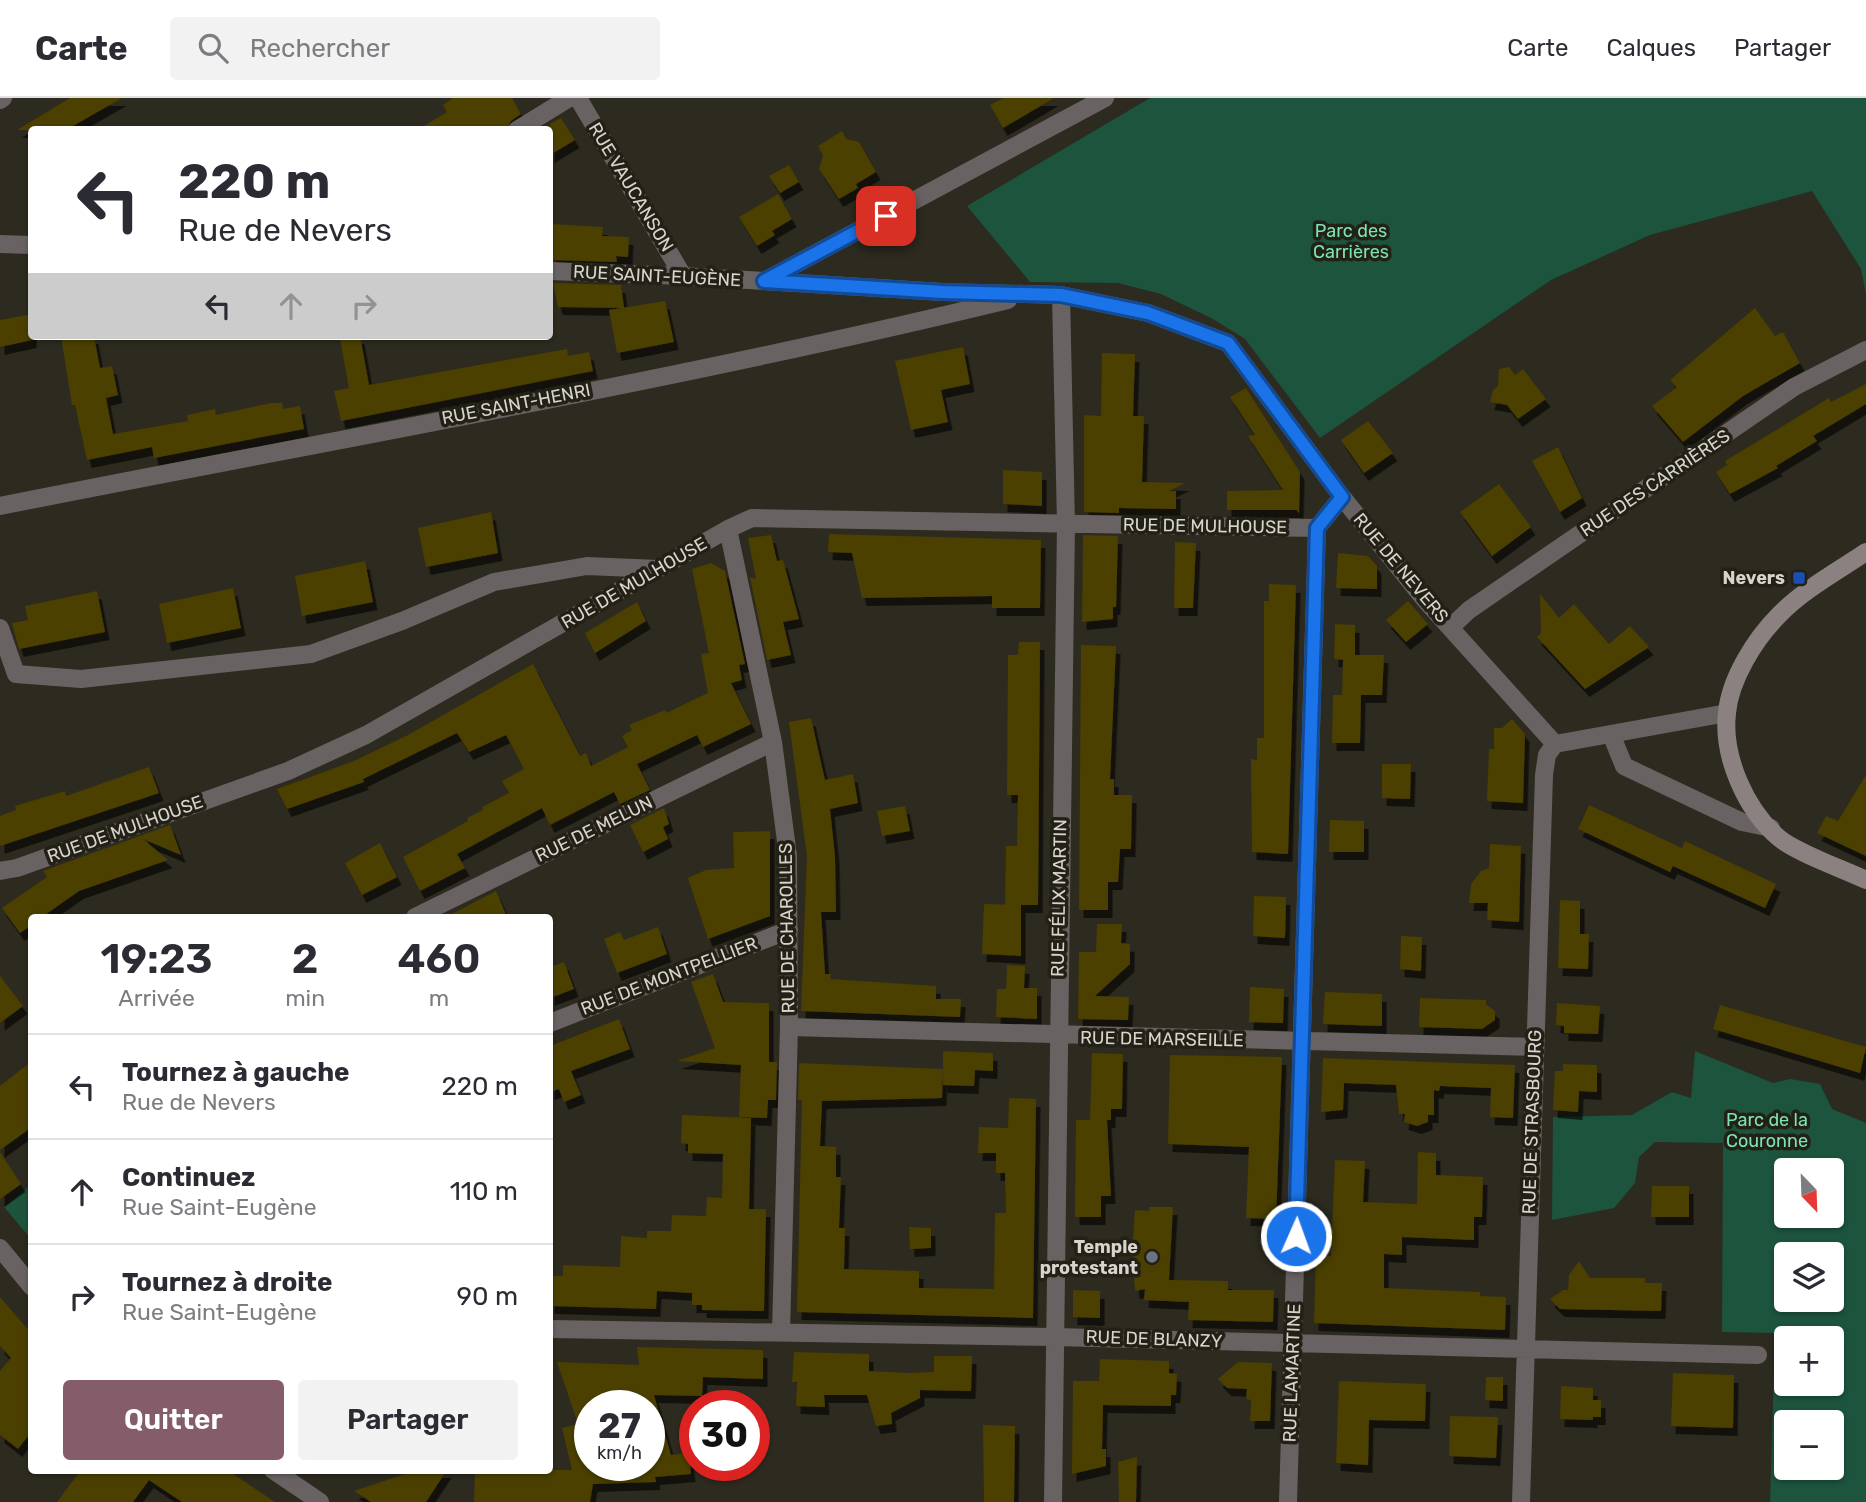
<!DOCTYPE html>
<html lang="fr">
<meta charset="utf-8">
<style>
:root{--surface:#fff;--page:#f2f2f3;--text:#2b2b33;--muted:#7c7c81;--line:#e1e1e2;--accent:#855d6a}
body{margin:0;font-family:Rubik,sans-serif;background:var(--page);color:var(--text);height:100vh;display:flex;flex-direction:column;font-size:26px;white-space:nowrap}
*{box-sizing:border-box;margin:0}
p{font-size:23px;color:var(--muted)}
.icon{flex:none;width:38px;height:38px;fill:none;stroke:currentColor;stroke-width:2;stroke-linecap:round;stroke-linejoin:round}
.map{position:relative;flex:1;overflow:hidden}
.panel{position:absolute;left:28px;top:816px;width:525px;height:560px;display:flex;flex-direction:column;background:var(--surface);border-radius:7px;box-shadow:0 2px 5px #0004}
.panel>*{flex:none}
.guide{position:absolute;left:28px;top:28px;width:525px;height:214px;border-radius:7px;box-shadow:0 2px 5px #0004;background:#fff;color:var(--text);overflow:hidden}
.needle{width:46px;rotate:157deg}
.tools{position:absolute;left:1774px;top:1060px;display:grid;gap:14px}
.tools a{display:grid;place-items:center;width:70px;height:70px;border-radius:7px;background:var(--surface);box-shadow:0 2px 5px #0004;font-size:35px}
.speed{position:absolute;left:574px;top:1292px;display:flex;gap:14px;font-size:35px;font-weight:700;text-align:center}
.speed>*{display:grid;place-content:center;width:91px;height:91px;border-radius:50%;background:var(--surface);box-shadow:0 2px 5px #0004;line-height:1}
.speed small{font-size:18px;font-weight:400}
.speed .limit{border:10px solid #d22;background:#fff;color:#111}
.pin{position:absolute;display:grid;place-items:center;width:60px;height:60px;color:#fff;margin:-30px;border-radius:14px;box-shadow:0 4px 10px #0006}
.me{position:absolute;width:77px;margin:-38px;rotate:2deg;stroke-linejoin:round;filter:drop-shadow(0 0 5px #0008)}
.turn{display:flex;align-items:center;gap:24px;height:147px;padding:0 35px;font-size:32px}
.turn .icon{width:91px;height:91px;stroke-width:2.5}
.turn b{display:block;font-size:49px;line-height:60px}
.lanes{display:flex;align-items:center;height:66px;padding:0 35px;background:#0003;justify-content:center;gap:35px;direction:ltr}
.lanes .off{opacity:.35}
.eta{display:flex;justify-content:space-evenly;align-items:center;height:119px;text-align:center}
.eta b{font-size:42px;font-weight:600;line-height:49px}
.primary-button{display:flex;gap:14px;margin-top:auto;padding:14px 35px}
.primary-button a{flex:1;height:80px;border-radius:7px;background:var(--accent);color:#fff;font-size:28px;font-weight:600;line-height:80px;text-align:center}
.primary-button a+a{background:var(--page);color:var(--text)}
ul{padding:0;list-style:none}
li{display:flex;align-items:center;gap:21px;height:105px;padding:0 35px;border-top:2px solid var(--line)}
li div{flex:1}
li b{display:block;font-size:26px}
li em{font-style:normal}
header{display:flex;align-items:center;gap:42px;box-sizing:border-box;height:98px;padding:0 35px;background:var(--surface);border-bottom:2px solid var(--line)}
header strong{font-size:33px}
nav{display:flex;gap:38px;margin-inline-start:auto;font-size:24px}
.search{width:490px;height:63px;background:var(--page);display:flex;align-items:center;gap:18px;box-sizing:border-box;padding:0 24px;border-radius:7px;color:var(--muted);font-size:26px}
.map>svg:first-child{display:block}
.green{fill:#1c543e;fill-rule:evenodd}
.building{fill:#4b3f04;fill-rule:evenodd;filter:url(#shadow)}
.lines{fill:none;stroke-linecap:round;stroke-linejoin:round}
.minor{stroke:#696262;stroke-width:18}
.tertiary{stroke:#696262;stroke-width:18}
.secondary{stroke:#8c8181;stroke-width:18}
.route-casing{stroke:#114b97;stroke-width:18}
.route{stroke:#1a73e8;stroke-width:12}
.transit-dot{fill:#1a4fb4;stroke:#232116;stroke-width:2.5}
.worship-dot{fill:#6b7280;stroke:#232116;stroke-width:2.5}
.labels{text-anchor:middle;stroke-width:7;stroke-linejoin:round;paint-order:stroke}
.street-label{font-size:18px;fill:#d6d4cd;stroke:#232116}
.park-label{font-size:18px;fill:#79e5b6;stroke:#232116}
.poi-label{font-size:18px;font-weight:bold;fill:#d6d4cd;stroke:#232116;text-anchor:end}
</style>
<header>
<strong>Carte</strong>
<div class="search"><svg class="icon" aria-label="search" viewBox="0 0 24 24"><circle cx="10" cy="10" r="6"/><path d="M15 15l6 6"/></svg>Rechercher</div>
<nav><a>Carte</a><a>Calques</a><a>Partager</a></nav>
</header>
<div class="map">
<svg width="1866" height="1404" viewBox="0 0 1866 1404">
<defs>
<filter id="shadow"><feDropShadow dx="4.5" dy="8" stdDeviation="0" flood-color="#0009"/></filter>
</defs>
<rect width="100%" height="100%" fill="#2d2a1f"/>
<path class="green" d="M1150,0h716v196l-5,-25 -49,-78 -162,44 -99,45 -231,158 -75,-99 -32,-20 -52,-25 -43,-11 -88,-1 -63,-76z
M1695,953l78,32 17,-4 30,5 12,25 34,14v379h-96l5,-169 -53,-1 1,-189 -68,-1 -16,15 -4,26 -21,25 -62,12 1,-103 79,-2 40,-23 19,6zM1787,1073h45v45h-45zM1787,1157h45v45h-45zM1787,1241h45v45h-45zM1787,1325h45v45h-45z
M31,1087v54l-27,-32z"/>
<path class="building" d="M70,0h52l-56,32h-49z
M453,0h59l9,16 -10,7 -5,9h-89l30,-18 -4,-7z
M1003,0h51l-51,30 -13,-23z
M561,20l14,22 -25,15v-31z
M842,33l4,8 13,3 17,30 -20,12 2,4 -19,11 -20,-30 4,-14 -5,-9z
M789,67l10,17 -19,11 -11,-17z
M778,96l14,25 -20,12 3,4 -18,11 -18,-29z
M550,126l53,3 -1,9 27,1 -1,20 -12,-1 1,6 -65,-2z
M553,185l68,2 3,23 -66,-1z
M665,203l9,41 -57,11 -8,-43z
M1755,210l20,28 8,-4 17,31 -57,33 -60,46 -31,-36 25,-19 -7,-7z
M32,216v26l-32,7v-27z
M61,238h33l6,32 12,-2 6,29 -12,3 7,36 75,-13 -1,-6 28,-6 1,6 55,-12h11l1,6 17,-3 4,23 -150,29 -2,-11 -65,13 -12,-55h-3z
M360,238l9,49 198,-36 1,7 21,-4 4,19 -252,50 -7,-30 15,-3 -9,-49z
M963,249l7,37 -29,6 7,32 -37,8 -16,-69z
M1102,255l33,1 -2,62h11l-2,66 43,1 -16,8h7v18l-57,-1v5l-35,-1v-97l17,1z
M1509,269l6,8 8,-6 23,30 -28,20 -11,-14 -17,-3 3,-12 5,-4 1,-17z
M1866,286v20l-53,32 4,5 -41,25 2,2 -48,26 -14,-22 11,-7 -2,-4 104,-63 2,4z
M1246,290l54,84 -1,42 -2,-4h-70v-19l56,-1 -35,-54 7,-1 -25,-38z
M1368,323l25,32 -29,20 -23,-33z
M1558,349l24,51 -22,14 -28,-51z
M1003,372l39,2v34l-39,-2z
M1499,386l32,43 -39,29 -32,-44z
M491,414l7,41 -72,14 -8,-39z
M829,436l212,6 -1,68h-48v-12l-130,2 -10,-45 -24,-1z
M771,437l6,26 6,-1 16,59 -16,3 8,33 -24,5 -17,-83 6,2 -8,-41z
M1083,437l35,1 -2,71h-3v12l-31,3z
M1175,444l21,1 -3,65h-19z
M1338,455l30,3 9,10v23l-41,-1z
M365,463l8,41 -71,14 -7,-40z
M711,465l14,8 20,93 -6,1 3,15 -11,3 20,41 -48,23 -6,-12 -60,29 13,26 -30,14 -6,-12 -64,33 -8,-17 -85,46 8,14 -45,23 -17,-34 65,-36 -1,-3 16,-8 -1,-3 27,-14 -7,-12 22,-12 -18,-34 -37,17 -12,-19 -94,46 1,3 -77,27 -10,-20 77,-28 54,-26 125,-71 47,92 6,-3 5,13 37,-19 -6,-11 10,-6 -3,-5 36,-15 1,3 42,-20 -7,-39 8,-1 -17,-84z
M1269,486l27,1 -8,269 -36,-2 -1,-93 6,1v-22h7v-137h5z
M233,490l8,40 -74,15 -8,-39z
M97,493l8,41 -86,17 -7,-26 16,-3 -3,-14z
M1540,496l19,24 15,-14 35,40 21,-18 19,21 -64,42 -48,-52 4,-4z
M1408,503l20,23 -22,18 -20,-22z
M637,504l9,19 -51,32 -10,-20z
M1335,526l20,1v30h29l-2,40h-21l-1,48h-28l1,-48h9l1,-35 -9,-1z
M1019,544h21l-2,263h-33l1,-59h11l1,-51h-11l1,-140h10z
M1081,547l35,1 -6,133h4v16h18l-1,54h-11l-2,33h-10v28h-29z
M811,620l14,62 28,-6 5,29 -28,6 5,47 1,56h-15l4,62h6l-1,5 106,7v13h25l-1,18 -159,-6 6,-155 -18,-134z
M1512,621l13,15 -2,69 -36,-2 2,-52h5v-21h8z
M1382,666h29l-1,35 -28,-1z
M149,669l10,26 -159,53v-30l16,-6 -1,-4 50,-15 1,5z
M1866,677v81l-49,-23 9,-17 12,5z
M1589,707l93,43 3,-7 91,43 -11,24 -92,-42 -3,6 -92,-43z
M905,708l5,25 -28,5 -5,-25z
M664,710l5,16 -6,3 5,12 -25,13 -13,-27z
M1330,722l34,1v31h-35z
M170,727l11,30 -38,-16 25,21 -89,31 -37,26h-10v8l-12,8 -18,-25 45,-31 -4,-6z
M770,733v85l-62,23 -20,-61 18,-8 28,-2 -1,-36z
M380,745l17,34 -35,18 -17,-32z
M1490,746l31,2 -2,76 -32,-2 1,-17h-19l2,-19 10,-13 8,-3z
M496,793l11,26h-61z
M1254,798l32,1 -1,41 -32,-2z
M1560,802l20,1v33h9l-1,35 -30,-1z
M984,806l37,1v51l-39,-2z
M1097,826h25l-1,19 9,1v20l-35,32 34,1 -1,23 -50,-1 1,-67h17z
M658,829l9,27 -50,19 -13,-34 16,-7 4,8z
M1401,838l21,1 -1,34 -21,-2z
M564,864l10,27 -24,9v-31z
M1007,867l18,1 -1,22h13v31l-41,-2 1,-28h9z
M713,876l10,28 46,1v59h8l-1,38h-8l-1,18 -28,-1 2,-52 -64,-4 38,-13 -24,-66z
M0,878l23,30 -23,17z
M1250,889l34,2 -1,34 -34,-1z
M1325,894l57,2v32l-59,-2z
M1420,900l66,2v4l9,7v9l-13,9 -63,-2z
M1557,905l43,3 -2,28 -34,-1v-7l-8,-1z
M1720,907l146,42 -6,26 -147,-44z
M619,921l11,30 -59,22 10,24 -17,7 -5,-13 -9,3v-46z
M943,953l50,2v18l-18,-1 -1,16 -31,-1z
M1092,955l31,1 -1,55h-11v11h-4l4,76h-10v21h-26l1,-97h14z
M1170,957l112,2 -6,162 -30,-1 3,-71 -81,-3z
M1323,960l192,7 -2,53 -23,-1 1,-29 -51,-2 -1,5 -5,-1v25h-6v7l-11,4 -13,-4 1,-8h-6l-3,-29 -52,-2 -1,27 -22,2z
M32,963v66l-32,23v-64z
M799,965l144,6 -1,29 -120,3 -2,45 16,1v30h5l-2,51h6l-1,41 75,2v17l75,1 1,-76h11l-1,-40h-9v-20h-18l1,-26 29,1 1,-30 27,1 -3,219 -236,-6 5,-212h-4z
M1563,966l34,1v27l-18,-1 -1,21 -25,-2 2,-39h8z
M682,1017l69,3 -2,91h17l-2,102 -62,-1v-5h-10v-12l-35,-2 -1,18 -106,-3v-30h13v-11l57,2 1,-31 26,2v-7h24l1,-16 34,1 1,-19 15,1 1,-44 -35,-1v-9l-7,-1z
M0,1054l21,32 -21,15z
M1418,1054l18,1v22l47,2 -1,40h-8v23l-72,-3v18l-18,-1v34l96,4v4l26,1 -1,33 -191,-7 2,-68 15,1 4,-96 30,1 -2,41 54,2z
M1652,1088h37v31h-38z
M1149,1109h24l-4,73 59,1v9h46l-1,32 -85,-2 1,-18 -45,-2 1,-11 -10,2 -3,-40 3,-41 14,1z
M909,1129l22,1v20l-21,1z
M1579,1163l11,17h55v5h17l-1,28 -101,-2 -10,-10 13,-9h5l1,-15z
M1073,1192l27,1v27l-27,-1z
M0,1199l32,37v97l-14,18 -18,-14v-64l11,-13 -11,-12z
M637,1249l126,3v29l-60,-2 -1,19 -48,-1 17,60 18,-2 2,21 -36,3 1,5 -63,2 -3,18h-116l1,-32h97l-10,-42 16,-4 -21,-62 82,3zM590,1307h59v60h-59z
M794,1254l75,2v17l40,2 25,-1v-16h38l-1,35 -51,-1v8l-29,15 1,11 -16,2 -9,-31h-43l1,12 -29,-1 1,-24h-5z
M1100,1261l69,2v12l8,1 -1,21h-5v11l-68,-1 -1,44h4v17l-34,8 1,-93h26z
M1238,1264l34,1 -2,58h-20l1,-21 -5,-1 1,-10 -20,-1 -9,-9z
M1673,1275l61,2 -1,53 -62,-2z
M1486,1279h17v24l-18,-1z
M1339,1283l87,3 -1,37 -56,-1 -1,45 -32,-2z
M1561,1288l32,2v12h8v17h-8v3l-33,-1z
M1450,1318l48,1 -2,41 -47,-2z
M983,1327l32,1 -1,76h-30z
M1137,1359l-1,45h-17l-1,-40z
M81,1372h146l48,32h-93l-33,-22 -16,22h-76z
M417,1372h30l-21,32h-55l-17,-11z"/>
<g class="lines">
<path class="minor" d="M578,0l105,178
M0,2l3,-2
M517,32l52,-32
M0,146l32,1
M550,173l133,5 260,16 118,3 87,18 80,30 114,154 84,104 129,143
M766,182l339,-182
M0,408c336,-67 675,-125 1008,-206
M728,431l45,213 15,114 1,171 -8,305
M1451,529l18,-17 325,-223 72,-37
M0,530l16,46 65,5 230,-25 91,-33 92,-39 93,-16 71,3
M1611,636l13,32 118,56 29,6
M1555,646l172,-31
M0,773l17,-3 271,-97 78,-36 362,-206 24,-11 565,10
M415,819l358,-175
M550,925l239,-93
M789,929l746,20
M550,1231l505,8 703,18
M1053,1404l13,-978 -5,-229
M1288,1404l29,-974 25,-31
M1521,1404l23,-727 3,-20 8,-11"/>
<path class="tertiary" d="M0,1150l32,39
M273,1372l47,32"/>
<path class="secondary" d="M1866,454c-28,19 -63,38 -87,63 -24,24 -49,64 -52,98 -5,44 19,97 52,125 18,15 64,31 87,42"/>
</g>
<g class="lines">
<defs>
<path id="route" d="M886,118l-122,65 179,11 118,3 87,18 80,30 114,154 -25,31 -21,708"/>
</defs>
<use href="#route" class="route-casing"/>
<use href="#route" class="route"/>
</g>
<rect class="transit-dot" x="1792" y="473" width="14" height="14" rx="3.5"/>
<circle class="worship-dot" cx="1152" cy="1159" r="7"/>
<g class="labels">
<g class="street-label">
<text transform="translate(631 89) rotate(59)" y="6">RUE VAUCANSON</text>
<text transform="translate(657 178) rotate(3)" y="6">RUE SAINT-EUGÈNE</text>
<text transform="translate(516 306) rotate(-11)" y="6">RUE SAINT-HENRI</text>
<text transform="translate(1655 385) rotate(-34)" y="6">RUE DES CARRIÈRES</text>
<text transform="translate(1205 428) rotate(1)" y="6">RUE DE MULHOUSE</text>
<text transform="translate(1401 470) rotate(50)" y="6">RUE DE NEVERS</text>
<text transform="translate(634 485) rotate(-30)" y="6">RUE DE MULHOUSE</text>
<text transform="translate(125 731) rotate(-20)" y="6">RUE DE MULHOUSE</text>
<text transform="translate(594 731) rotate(-26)" y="6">RUE DE MELUN</text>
<text transform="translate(1059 800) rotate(-89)" y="6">RUE FÉLIX MARTIN</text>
<text transform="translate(787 830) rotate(-91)" y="6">RUE DE CHAROLLES</text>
<text transform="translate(669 878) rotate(-21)" y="6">RUE DE MONTPELLIER</text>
<text transform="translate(1162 941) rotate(1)" y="6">RUE DE MARSEILLE</text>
<text transform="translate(1532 1024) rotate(-88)" y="6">RUE DE STRASBOURG</text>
<text transform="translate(1154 1241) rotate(2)" y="6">RUE DE BLANZY</text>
<text transform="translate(1292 1275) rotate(-88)" y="6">RUE LAMARTINE</text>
</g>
<g class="park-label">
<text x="1351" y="139">Parc des<tspan x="1351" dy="21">Carrières</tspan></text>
<text x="1767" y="1028">Parc de la<tspan x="1767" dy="21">Couronne</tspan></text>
</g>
<g class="poi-label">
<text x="1785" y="486">Nevers</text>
<text x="1138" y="1155">Temple<tspan x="1138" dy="21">protestant</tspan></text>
</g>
</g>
</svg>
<div class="tools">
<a><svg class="needle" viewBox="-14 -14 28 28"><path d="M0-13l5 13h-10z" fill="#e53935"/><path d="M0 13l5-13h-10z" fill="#7c7c81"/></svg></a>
<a><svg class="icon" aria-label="layers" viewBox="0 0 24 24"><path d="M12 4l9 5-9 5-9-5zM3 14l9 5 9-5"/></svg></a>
<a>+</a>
<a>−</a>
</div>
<div class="speed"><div>27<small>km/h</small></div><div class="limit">30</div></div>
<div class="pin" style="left:886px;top:118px;background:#d93025"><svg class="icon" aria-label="arrive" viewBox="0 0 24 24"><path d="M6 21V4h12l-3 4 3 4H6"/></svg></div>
<svg class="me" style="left:1296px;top:1138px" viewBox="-20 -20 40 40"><circle r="17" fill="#1a73e8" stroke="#fff" stroke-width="3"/><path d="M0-11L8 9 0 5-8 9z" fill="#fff"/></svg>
<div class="guide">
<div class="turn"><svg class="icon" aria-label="left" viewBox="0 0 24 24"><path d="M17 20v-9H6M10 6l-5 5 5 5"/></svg><div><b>220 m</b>Rue de Nevers</div></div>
<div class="lanes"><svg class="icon" aria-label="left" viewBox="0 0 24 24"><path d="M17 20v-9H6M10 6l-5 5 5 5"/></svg><svg class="icon off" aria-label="ahead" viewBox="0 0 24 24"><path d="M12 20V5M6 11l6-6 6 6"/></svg><svg class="icon off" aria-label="right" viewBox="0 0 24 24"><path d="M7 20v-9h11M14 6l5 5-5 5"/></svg></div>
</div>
<section class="panel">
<div class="eta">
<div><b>19:23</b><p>Arrivée</p></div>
<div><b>2</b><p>min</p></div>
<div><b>460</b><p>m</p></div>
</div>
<ul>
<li><svg class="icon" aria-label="left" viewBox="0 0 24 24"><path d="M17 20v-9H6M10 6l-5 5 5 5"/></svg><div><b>Tournez à gauche</b><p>Rue de Nevers</p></div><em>220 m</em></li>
<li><svg class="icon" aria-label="ahead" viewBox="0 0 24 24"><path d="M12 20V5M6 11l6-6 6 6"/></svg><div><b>Continuez</b><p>Rue Saint-Eugène</p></div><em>110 m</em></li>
<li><svg class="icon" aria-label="right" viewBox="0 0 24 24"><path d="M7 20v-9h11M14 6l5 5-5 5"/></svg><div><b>Tournez à droite</b><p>Rue Saint-Eugène</p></div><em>90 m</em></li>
</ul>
<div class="primary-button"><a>Quitter</a><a>Partager</a></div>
</section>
</div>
